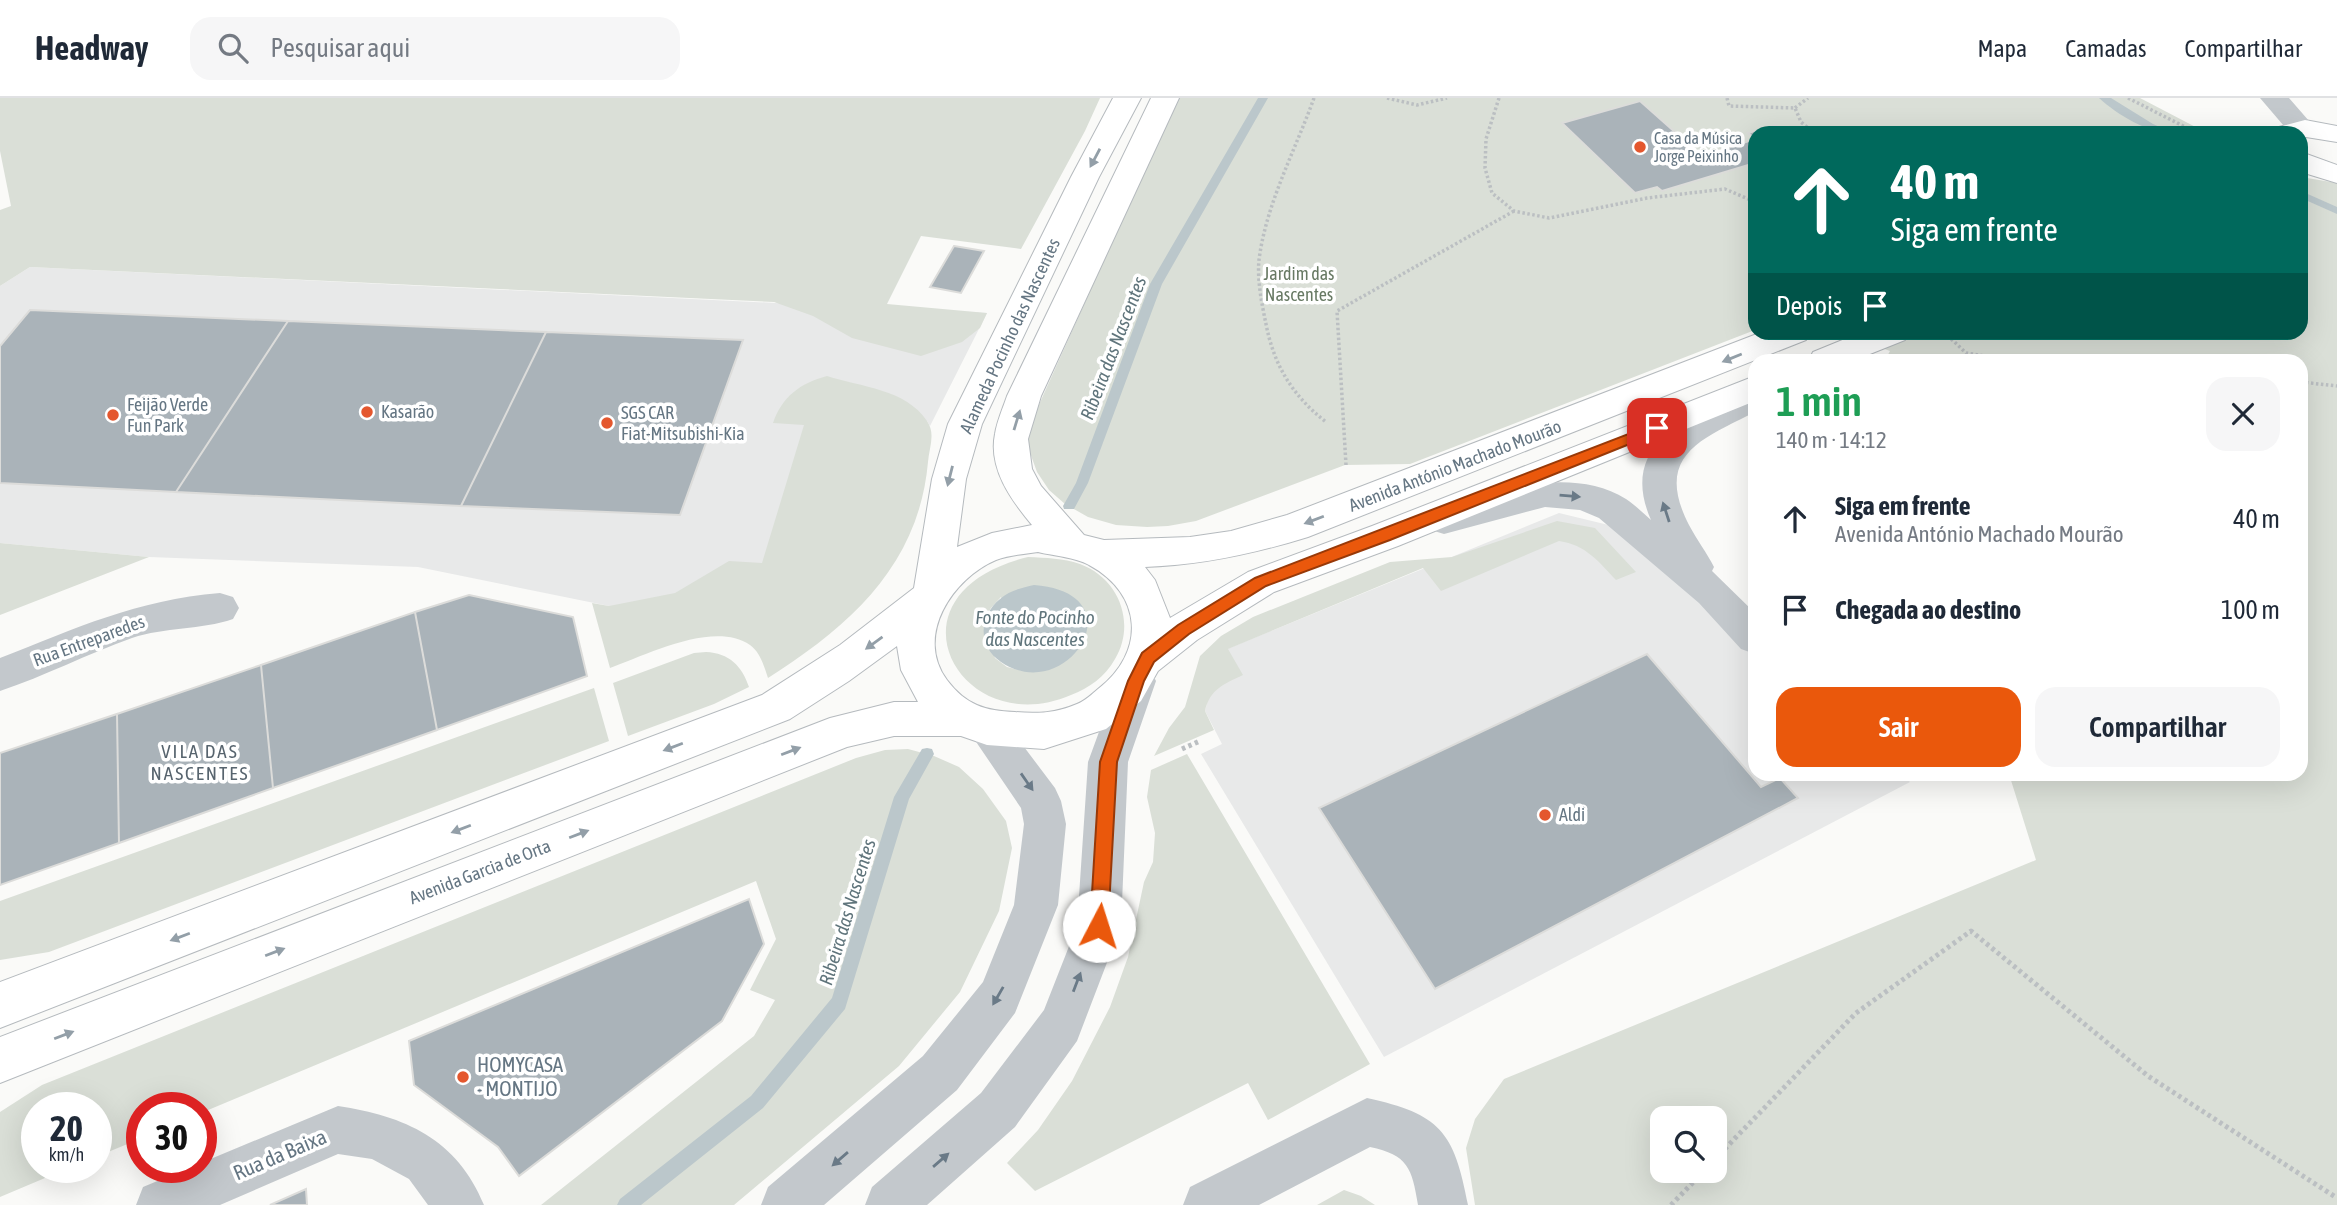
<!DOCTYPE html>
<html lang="pt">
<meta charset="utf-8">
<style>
:root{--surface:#fff;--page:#f6f6f7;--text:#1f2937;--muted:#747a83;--line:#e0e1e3;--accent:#ea580c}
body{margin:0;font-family:"Asap Condensed",sans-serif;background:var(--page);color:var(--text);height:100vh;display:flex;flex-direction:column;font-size:26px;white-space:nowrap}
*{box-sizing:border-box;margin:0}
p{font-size:23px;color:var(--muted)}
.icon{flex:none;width:38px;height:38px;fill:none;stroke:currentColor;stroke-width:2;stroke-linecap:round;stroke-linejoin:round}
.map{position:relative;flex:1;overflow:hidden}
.sheet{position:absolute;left:1748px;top:256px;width:560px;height:427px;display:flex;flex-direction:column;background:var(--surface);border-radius:21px;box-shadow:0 7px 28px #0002}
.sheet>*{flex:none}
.guide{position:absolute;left:1748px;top:28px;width:560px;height:214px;border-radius:21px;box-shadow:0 7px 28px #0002;background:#00695c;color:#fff;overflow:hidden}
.fabs{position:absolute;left:1650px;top:1008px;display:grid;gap:14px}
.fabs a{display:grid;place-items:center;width:77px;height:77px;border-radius:14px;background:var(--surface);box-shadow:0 7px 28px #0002;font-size:35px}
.speed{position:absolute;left:21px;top:994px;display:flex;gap:14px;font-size:35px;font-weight:700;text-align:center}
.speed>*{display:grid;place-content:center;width:91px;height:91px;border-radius:50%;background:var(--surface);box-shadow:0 7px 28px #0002;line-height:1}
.speed small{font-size:18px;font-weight:400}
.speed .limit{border:10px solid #d22;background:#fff;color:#111}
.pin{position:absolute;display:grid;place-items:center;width:60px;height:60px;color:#fff;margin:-30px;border-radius:14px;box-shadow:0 4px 10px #0006}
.me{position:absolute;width:77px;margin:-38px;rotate:5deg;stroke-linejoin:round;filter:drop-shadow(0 0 5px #0008)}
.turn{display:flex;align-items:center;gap:24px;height:147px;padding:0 28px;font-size:32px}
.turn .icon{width:91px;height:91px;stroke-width:2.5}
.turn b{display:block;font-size:49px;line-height:60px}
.then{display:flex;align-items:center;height:66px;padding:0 28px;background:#0003;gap:14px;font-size:26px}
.round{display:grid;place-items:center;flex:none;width:74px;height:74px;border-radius:21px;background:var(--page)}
.overview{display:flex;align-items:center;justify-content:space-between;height:119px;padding:0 28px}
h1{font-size:42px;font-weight:600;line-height:52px;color:#1e9e55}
.cta{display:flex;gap:14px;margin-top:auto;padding:14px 28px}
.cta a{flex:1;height:80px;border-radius:21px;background:var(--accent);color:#fff;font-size:28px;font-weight:600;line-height:80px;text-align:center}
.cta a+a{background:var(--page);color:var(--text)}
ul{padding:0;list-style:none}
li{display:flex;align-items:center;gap:21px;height:91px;padding:0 28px}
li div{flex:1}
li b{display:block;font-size:26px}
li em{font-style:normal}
header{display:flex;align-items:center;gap:42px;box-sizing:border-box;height:98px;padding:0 35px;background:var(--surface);border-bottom:2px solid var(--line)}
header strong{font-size:33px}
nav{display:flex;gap:38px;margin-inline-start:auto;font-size:24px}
.search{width:490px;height:63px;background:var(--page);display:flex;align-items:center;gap:18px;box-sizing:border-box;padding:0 24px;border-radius:21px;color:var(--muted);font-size:26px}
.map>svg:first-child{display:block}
.built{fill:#e8e9e9}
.green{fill:#dadfd7;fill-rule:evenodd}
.water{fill:#bbc7cb}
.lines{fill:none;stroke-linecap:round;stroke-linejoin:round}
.stream{fill:#bbc7cb;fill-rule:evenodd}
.building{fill:#aab3b9;stroke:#dcdcda;stroke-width:2}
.major-casing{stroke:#b5babe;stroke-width:2}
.path-far1{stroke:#bbbfc2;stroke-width:3.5;stroke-dasharray:2.5 2.5;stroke-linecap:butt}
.path{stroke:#bbbfc2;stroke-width:5;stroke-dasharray:3.5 3.5;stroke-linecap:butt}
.minor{fill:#c3c8cc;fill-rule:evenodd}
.major{fill:#fff;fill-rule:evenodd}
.oneway{fill:#939fa8}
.oneway2{fill:#6a7a87}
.route{fill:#ea580c;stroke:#983908;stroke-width:2}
.poi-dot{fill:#e4572e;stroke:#fff;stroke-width:2.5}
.labels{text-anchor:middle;stroke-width:7;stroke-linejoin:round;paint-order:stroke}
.far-poi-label{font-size:16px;fill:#657683;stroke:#fff;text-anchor:start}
.park-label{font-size:18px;fill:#687a64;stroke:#fff}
.street-label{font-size:18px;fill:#657683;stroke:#fff}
.poi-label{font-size:18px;fill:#657683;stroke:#fff;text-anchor:start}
.water-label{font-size:19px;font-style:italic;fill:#60757c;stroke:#fff}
.neighbourhood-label{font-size:19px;letter-spacing:2px;fill:#57646e;stroke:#fff}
.near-poi-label{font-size:21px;fill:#657683;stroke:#fff;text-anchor:start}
.near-street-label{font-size:21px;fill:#657683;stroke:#fff}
</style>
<header>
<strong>Headway</strong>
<div class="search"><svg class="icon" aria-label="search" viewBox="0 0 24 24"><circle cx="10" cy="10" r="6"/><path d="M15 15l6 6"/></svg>Pesquisar aqui</div>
<nav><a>Mapa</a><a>Camadas</a><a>Compartilhar</a></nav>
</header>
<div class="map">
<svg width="2337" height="1107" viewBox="0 0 2337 1107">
<rect width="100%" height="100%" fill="#fafaf8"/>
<path class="built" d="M30,169l745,36 212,10 -57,113 -3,-5 -102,203 -216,-18 -191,-39 -269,-10 -149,-14v-257z
M1559,415l128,31 68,74v156h146l9,8 -526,275 -183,-303 21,-10 -17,-33 11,-43 11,-19z"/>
<path class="green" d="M0,0h1100l-15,33 -64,118 -100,-13 -34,68 100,9 -7,15 -18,14 -41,14 -69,-18 -39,-22 -39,-14 -744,-35 -30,19v-76l11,-4 -11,-55z
M1177,0h963l67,35h-452v197l-345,134 -65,1 -149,56 -28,5 -21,1 -31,-2 -28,-8 -23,-13 -16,-14 -12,-18 -8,-22 -1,-21z
M2301,79l36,6v1022h-862l-9,-57 9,-29 29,-40 532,-219 -27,-86h292v-414h-416l5,-9 -49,-18 460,-1zM1662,1020h53v53h-53z
M827,278c34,11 79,13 100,45 9,13 2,27 1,41 -9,103 -78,164 -160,216 -4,-12 -8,-26 -18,-33 -36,-25 -104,10 -140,23l-18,-65 17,3 66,-13 54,-32 33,2 42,-138 -31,-2c9,-26 27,-40 54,-47z
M1557,423l38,7 41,44 -20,8c-18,-19 -30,-35 -57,-39l-118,50 -18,-23 -195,81 15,26c-19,9 -33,14 -38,36l9,19 -60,26 15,-28 16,-21 15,-51 21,-20 32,-19 137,-55 62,-5z
M0,445l149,14 -149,58z
M1028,459c18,1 35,1 52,7 40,15 56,60 35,95 -10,18 -26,29 -44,36 -111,48 -194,-101 -43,-138zM1001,499l22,74 -16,-4 -12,-9 -11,-38 7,-12z
M706,554c23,1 36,14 43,35l-35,17 -86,32 -15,-53 81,-30z
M594,590l15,53 -560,211 -49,8v-59z
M908,651l26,7 25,11 24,22 23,32 6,27 -13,63 -39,81 -61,74 -165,139h-193l213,-169 21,-36 -25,-10 26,-51 -20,-58 -555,232v-5h-59v30l-46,19v-49h-59v59h34l-71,30v-85l42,-27 814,-327 29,-8z
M1187,656l183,310 -102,56 -20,-37 -213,108 -28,-28 31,-33 34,-49 38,-74 18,-50 16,-75 9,-20 2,-29 -8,-36 4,-27z
M1344,1092l17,6 14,9h-58z"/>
<path class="water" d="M1034,487c106,8 33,122 -33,77 -24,-16 -22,-46 -1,-63 10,-9 22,-11 34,-14z"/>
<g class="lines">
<path class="stream" d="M1258,0h10l-106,186 -74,199 -14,26h-10l-1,-3 13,-23 74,-199z
M2099,0h12l42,26 20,9c-26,0 -55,-18 -74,-35z
M2301,93l36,16v7l-36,-16z
M927,650l5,1 2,5 -25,45 -64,210 -82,99 -122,97h-24l3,-6 131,-103 81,-98 62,-201 28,-48z"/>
</g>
<path class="building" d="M1640,3l62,55 53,-17 -7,-6 28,-8 9,8h-30v30l-93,28 -5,-4 -22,6 -73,-70z
M954,148l30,5 -23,42 -31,-6z
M30,212l258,11 -112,171 -176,-9v-137z
M288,223l258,11 -85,174 -285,-14z
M546,234l197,8 -63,175 -219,-9z
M469,497l104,22 14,59 -150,54 -22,-118z
M415,514l22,118 -164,58 -12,-123z
M1647,556l114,133 19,-9 18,20 -363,191 -116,-181z
M261,567l12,123 -154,55 -2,-129z
M117,616l2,129 -119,42v-132z
M749,801l15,45 -42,77 -203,155 -21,-29 -84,-62 -5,-44z
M306,1091l1,16h-37z"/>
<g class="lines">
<defs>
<path id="major" d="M1113,0h28l-42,79 -117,247 -16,55 -9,68 35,-14 40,-8c-21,-25 -44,-57 -37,-91 2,-13 8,-26 12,-38l144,-298h28l-138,298 -13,43 4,30 9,17 43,49 20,5 86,-3 41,-6 56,-16 475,-183h49l-5,8 -498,197c-55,17 -106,28 -163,30l10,13 15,38 78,-46 124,-46 383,-150v25l-357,145 -124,46 -77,48 -39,31 -17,30 -35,28 -62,20 -57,-4 -26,-9h-67l-47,11 -847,336v-46l830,-319 64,-16h24l-17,-32 -4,-24 -48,35 -59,38 -790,309v-46l762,-287 78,-50 74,-57 18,-109 16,-55 123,-247zM1038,454c16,4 37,5 51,13 54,29 57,87 9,124 -6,5 -13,12 -21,15 -21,9 -40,10 -62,8 -30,-1 -49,-7 -68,-32 -33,-44 6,-102 49,-120 13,-5 28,-6 42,-8z
M2305,22l32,6v16l-31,-5 -5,1v-5h-26l4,-6z
M2301,54l36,13v18l-36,-11z
M1862,234h48l-5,8 -50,20h-46l4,-8z"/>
</defs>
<use href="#major" class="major-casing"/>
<path class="path-far1" d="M1314,0c-19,53 -48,106 -55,162 -2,20 3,45 7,64 8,42 27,72 60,98
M1387,0l30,7 30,-7
M1499,0l-13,41 -1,29 7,25 22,18 35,7 98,-20 78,-9 30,13
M1727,0l2,8 66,2 6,14 13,11
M2128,0l69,35
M1795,10l13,-10
M1944,234l22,21 45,7
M2301,284l36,4
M1346,367l-9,-154 177,-100"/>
<path class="path" d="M1182,651l18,-8
M1715,1061l141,-146 115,-82 177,145 189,122
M1671,1107l33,-34"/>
<path class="minor" d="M2260,0h29l27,31 -4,6 -10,2 -1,-4h-11z
M1755,287v27c-53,27 -102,43 -66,113 8,15 18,28 25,42l-2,4 43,42v41l-14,-5 -42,-46 -100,-85 -19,-8 -35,-3 -101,27 -13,-4 -5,-10 5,-10c58,-18 139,-46 195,-11 9,6 17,14 25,21 -26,-59 10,-89 59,-114 15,-8 29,-16 45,-21z
M220,495l13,4 6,11 -6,11c-32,11 -68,8 -101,19 -45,16 -87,38 -132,53v-33c77,-30 136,-58 220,-65z
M1136,567l14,4 6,12 -28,81 -7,164 -44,115 -62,86 -88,78h-62l7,-18 109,-94 63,-83 33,-84 11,-164 34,-93z
M986,612l14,5 55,73 6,13 5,23 -8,81 -43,108 -58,77 -133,115h-63l7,-18 155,-131 60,-74 31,-77 10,-81 -3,-16 -55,-81 6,-12z
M1367,1000c73,16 87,33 101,107h-50c-6,-37 -10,-50 -48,-58l-111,58h-76l7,-18z
M338,1008c67,10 119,33 146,99h-56l-19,-26 -37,-20 -34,-5 -118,51h-84l7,-18 48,-20h10v-4z"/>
<use href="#major" class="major"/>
</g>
<defs><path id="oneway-solid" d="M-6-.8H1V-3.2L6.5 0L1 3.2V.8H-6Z" transform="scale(1.75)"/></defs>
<g class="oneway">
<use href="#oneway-solid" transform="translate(1095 60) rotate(118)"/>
<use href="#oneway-solid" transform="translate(1732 260) rotate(158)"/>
<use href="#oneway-solid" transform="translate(1017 322) rotate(-73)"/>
<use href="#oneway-solid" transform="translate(950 378) rotate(104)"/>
<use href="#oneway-solid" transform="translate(1314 422) rotate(159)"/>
<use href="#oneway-solid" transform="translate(874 545) rotate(144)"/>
<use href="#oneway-solid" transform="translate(673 649) rotate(159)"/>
<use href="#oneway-solid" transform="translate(791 653) rotate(-21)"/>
<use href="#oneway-solid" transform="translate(461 731) rotate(159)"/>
<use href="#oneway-solid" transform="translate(579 736) rotate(-21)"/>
<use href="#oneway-solid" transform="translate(180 839) rotate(159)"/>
<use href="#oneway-solid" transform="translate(275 854) rotate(-21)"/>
<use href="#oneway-solid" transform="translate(64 937) rotate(-21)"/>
</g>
<g class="oneway2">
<use href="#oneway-solid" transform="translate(1570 398) rotate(5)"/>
<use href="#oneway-solid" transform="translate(1666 414) rotate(-108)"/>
<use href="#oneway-solid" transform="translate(1027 684) rotate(55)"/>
<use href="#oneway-solid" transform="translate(1077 884) rotate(-69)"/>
<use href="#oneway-solid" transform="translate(998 898) rotate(120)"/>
<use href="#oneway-solid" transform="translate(840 1061) rotate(139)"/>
<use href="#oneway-solid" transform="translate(941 1062) rotate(-41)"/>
</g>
<path class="route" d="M1657,325l5,1v7l-272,109 -124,46 -77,48 -35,28 -10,19 -27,81 -9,164 -3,6 -6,2 -6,-2 -3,-6 10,-164 28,-81 14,-28 36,-28 77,-47z"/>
<g class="poi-dot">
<circle cx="1640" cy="49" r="7"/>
<circle cx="367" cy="314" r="7"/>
<circle cx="113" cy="317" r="7"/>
<circle cx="607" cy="325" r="7"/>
<circle cx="1545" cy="717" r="7"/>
<circle cx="463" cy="979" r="7"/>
</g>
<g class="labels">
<g class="far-poi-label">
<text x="1654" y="46">Casa da Música<tspan x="1654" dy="18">Jorge Peixinho</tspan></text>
</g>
<g class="park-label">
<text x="1299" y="182">Jardim das<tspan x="1299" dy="21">Nascentes</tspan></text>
</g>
<g class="street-label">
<text transform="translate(1010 238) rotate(-65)" y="6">Alameda Pocinho das Nascentes</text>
<text transform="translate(1455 368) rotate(-21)" y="6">Avenida António Machado Mourão</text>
<text transform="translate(89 543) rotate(-20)" y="6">Rua Entreparedes</text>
<text transform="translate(480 774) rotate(-21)" y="6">Avenida Garcia de Orta</text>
</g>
<g class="poi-label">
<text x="127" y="313">Feijão Verde<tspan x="127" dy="21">Fun Park</tspan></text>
<text x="381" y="320">Kasarão</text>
<text x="621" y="321">SGS CAR<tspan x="621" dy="21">Fiat-Mitsubishi-Kia</tspan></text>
<text x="1559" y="723">Aldi</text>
</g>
<g class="water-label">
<text transform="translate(1113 250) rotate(-69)" y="7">Ribeira das Nascentes</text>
<text x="1035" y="526">Fonte do Pocinho<tspan x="1035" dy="22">das Nascentes</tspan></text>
<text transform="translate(847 814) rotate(-73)" y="7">Ribeira das Nascentes</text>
</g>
<g class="neighbourhood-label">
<text x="200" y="660">VILA DAS<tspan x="200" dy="22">NASCENTES</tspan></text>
</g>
<g class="near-poi-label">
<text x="477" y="974">HOMYCASA<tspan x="477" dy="24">- MONTIJO</tspan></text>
</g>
<g class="near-street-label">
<text transform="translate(280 1057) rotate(-23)" y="7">Rua da Baixa</text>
</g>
</g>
</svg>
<div class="fabs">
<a><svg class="icon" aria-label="search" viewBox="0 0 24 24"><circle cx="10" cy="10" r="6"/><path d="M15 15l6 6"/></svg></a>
</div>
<div class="speed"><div>20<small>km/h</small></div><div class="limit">30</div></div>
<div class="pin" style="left:1657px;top:330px;background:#d93025"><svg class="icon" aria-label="arrive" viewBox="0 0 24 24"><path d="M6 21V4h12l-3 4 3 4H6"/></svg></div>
<svg class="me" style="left:1099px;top:828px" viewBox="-20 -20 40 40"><circle r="19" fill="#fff"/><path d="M0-13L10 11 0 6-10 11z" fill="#ea580c"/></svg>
<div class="guide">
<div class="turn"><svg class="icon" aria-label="ahead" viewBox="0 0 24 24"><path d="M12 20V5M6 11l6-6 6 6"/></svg><div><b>40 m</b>Siga em frente</div></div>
<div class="then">Depois<svg class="icon" aria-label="arrive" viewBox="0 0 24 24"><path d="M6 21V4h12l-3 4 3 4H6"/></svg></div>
</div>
<section class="sheet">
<div class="overview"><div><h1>1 min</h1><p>140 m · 14:12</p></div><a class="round"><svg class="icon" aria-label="close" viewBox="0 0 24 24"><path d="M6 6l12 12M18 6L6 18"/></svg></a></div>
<ul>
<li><svg class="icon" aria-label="ahead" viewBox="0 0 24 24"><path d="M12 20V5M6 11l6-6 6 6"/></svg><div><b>Siga em frente</b><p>Avenida António Machado Mourão</p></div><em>40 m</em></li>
<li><svg class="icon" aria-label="arrive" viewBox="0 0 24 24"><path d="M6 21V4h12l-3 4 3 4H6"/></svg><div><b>Chegada ao destino</b></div><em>100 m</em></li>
</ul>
<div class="cta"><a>Sair</a><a>Compartilhar</a></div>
</section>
</div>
